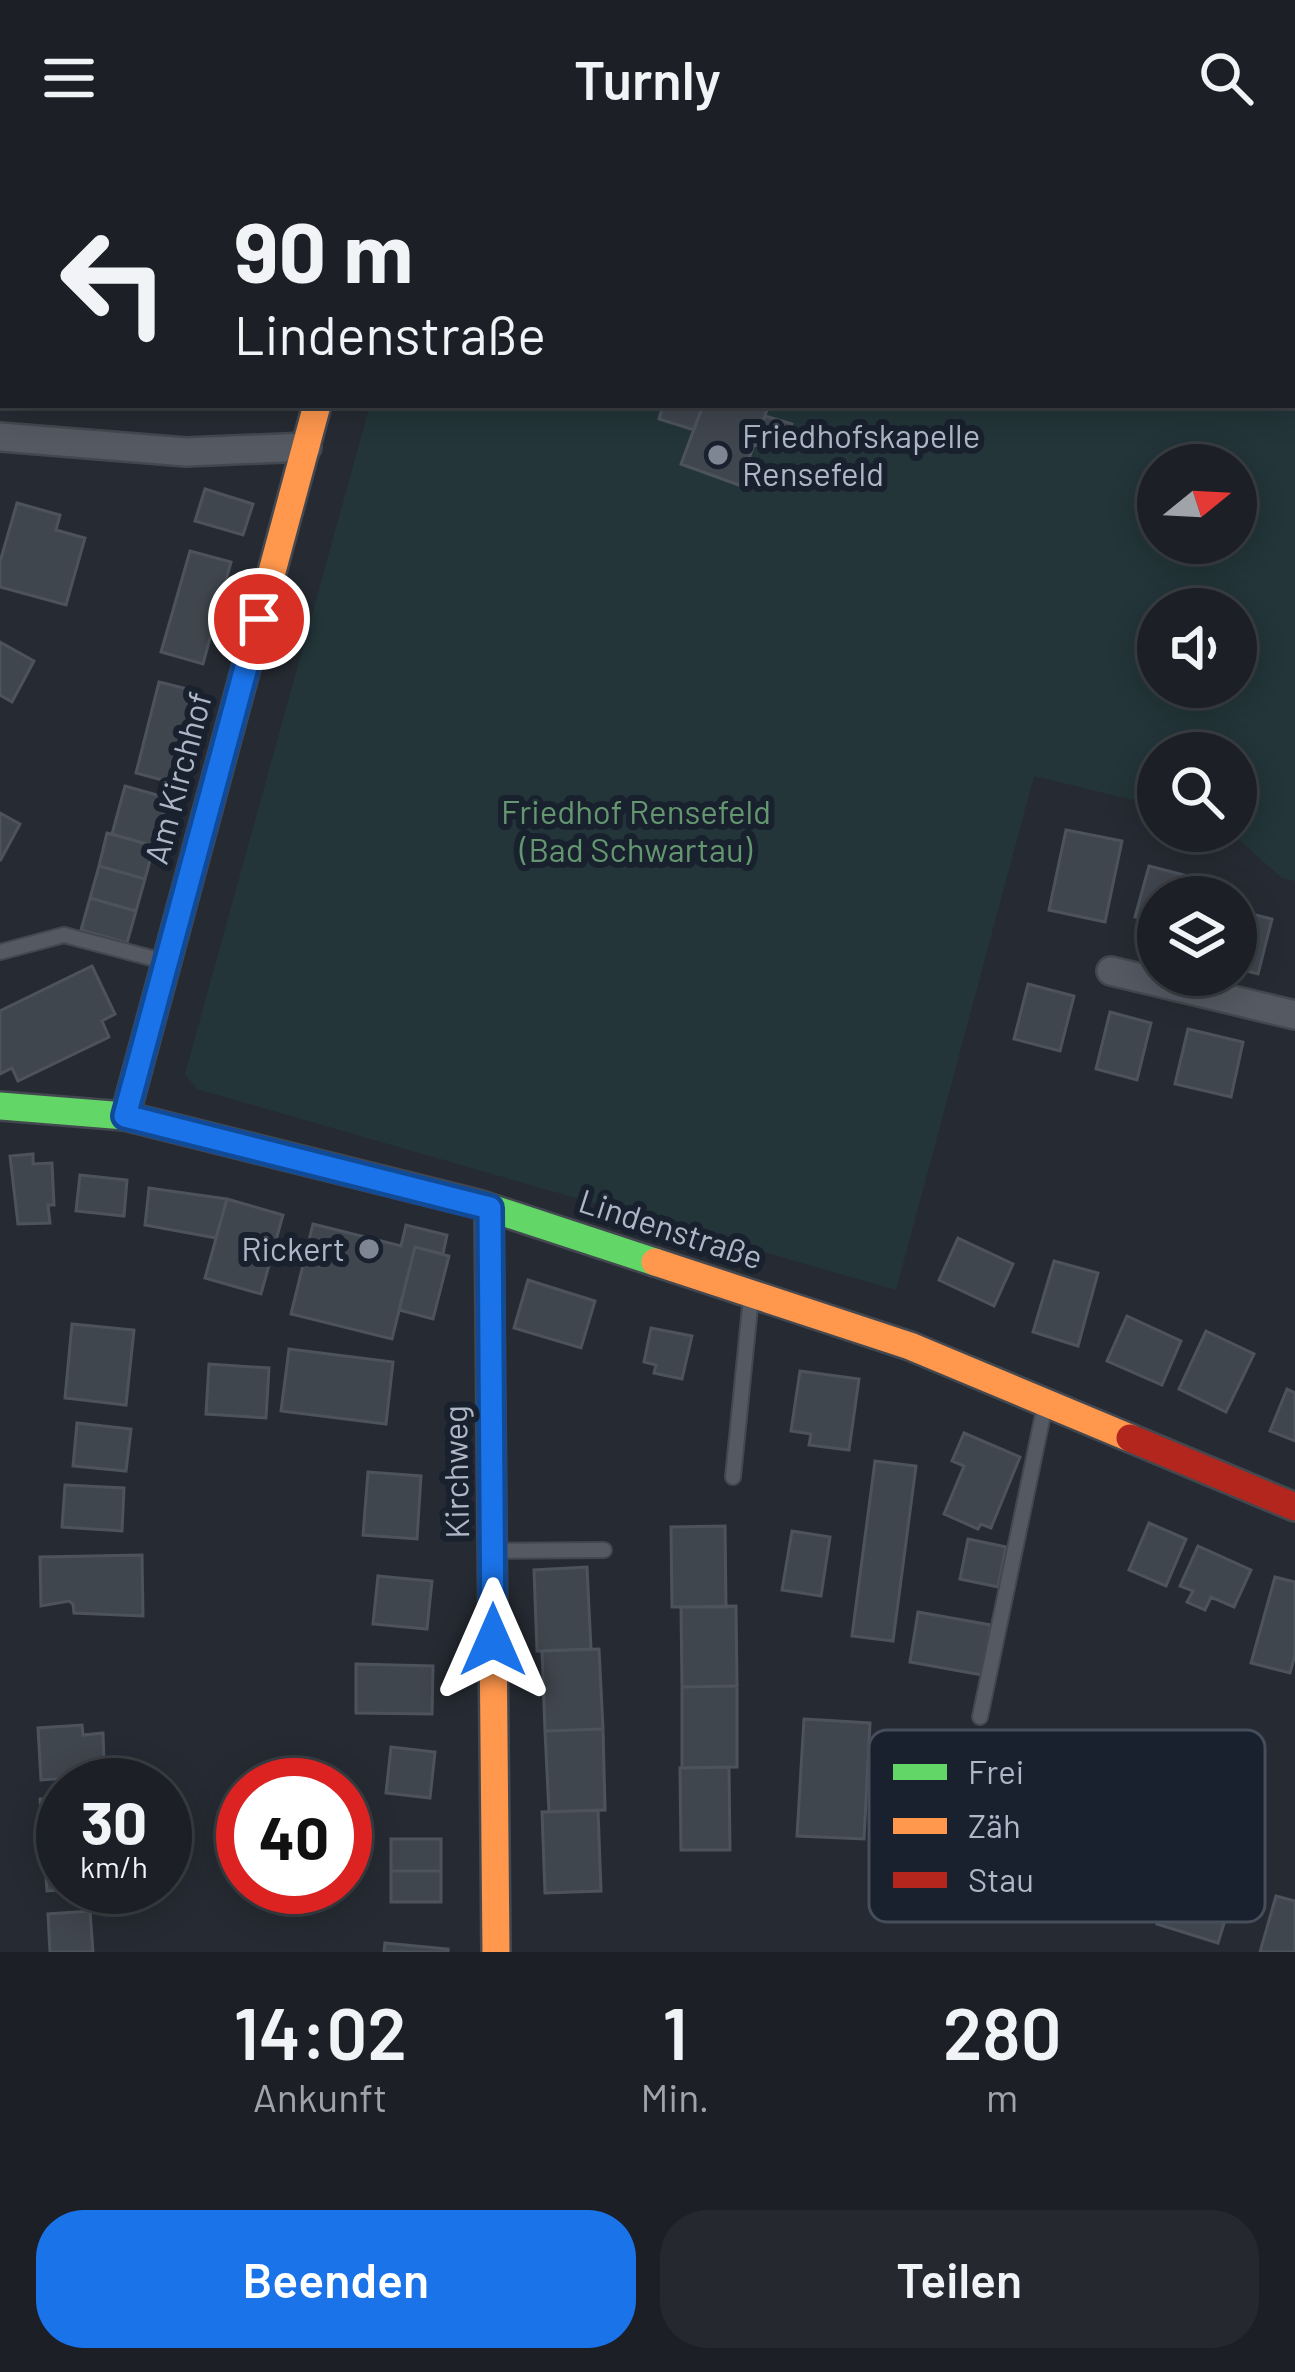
<!DOCTYPE html>
<html lang="de">
<meta charset="utf-8">
<style>
:root{--surface:#1c2026;--page:#25282e;--text:#f1f3f6;--muted:#a0a3a7;--line:#3a3e43;--accent:#1a73e8}
body{margin:0;font-family:Barlow,sans-serif;background:var(--page);color:var(--text);height:100vh;display:flex;flex-direction:column;font-size:45px;white-space:nowrap}
*{box-sizing:border-box;margin:0}
p{font-size:39px;color:var(--muted)}
.icon{flex:none;width:66px;height:66px;fill:none;stroke:currentColor;stroke-width:2;stroke-linecap:round;stroke-linejoin:round}
.map{position:relative;height:1796px;overflow:hidden}
.sheet{display:flex;flex-direction:column;background:var(--surface);flex:1}
.sheet>*{flex:none}
.top-card{position:absolute;left:0px;top:0px;width:1296px;height:252px;box-shadow:0 6px 30px #0003,0 0 0 3px var(--line);background:#1c2026;color:var(--text);overflow:hidden}
.needle{width:78px;rotate:72deg}
.tools{position:absolute;left:1137px;top:288px;display:grid;gap:24px}
.tools a{display:grid;place-items:center;width:120px;height:120px;border-radius:50%;background:var(--surface);box-shadow:0 6px 30px #0003,0 0 0 3px var(--line);font-size:60px}
.speed{position:absolute;left:36px;top:1602px;display:flex;gap:24px;font-size:60px;font-weight:700;text-align:center}
.speed>*{display:grid;place-content:center;width:156px;height:156px;border-radius:50%;background:var(--surface);box-shadow:0 6px 30px #0003,0 0 0 3px var(--line);line-height:1}
.speed small{font-size:30px;font-weight:400}
.speed .limit{border:18px solid #d22;background:#fff;color:#111}
.pin{position:absolute;display:grid;place-items:center;width:102px;height:102px;color:#fff;margin:-51px;border:6px solid #fff;border-radius:50%;box-shadow:0 3px 12px #0007}
.me{position:absolute;width:132px;margin:-66px;rotate:0deg;stroke-linejoin:round;filter:drop-shadow(0 0 9px #0008)}
.turn{display:flex;align-items:center;gap:42px;height:252px;padding:0 36px;font-size:54px}
.turn .icon{width:156px;height:156px;stroke-width:2.5}
.turn b{display:block;font-size:84px;line-height:102px}
.eta{display:flex;justify-content:space-evenly;align-items:center;height:204px;text-align:center}
.eta b{font-size:72px;font-weight:600;line-height:84px}
.action{display:flex;gap:24px;margin-top:auto;padding:24px 36px}
.action a{flex:1;height:138px;border-radius:48px;background:var(--accent);color:#fff;font-size:48px;font-weight:600;line-height:138px;text-align:center}
.action a+a{background:var(--page);color:var(--text)}
header{display:flex;justify-content:space-between;align-items:center;height:156px;padding:0 36px;background:var(--surface);font-size:54px;font-weight:600}
.map>svg:first-child{display:block}
.green{fill:#233539;fill-rule:evenodd}
.building{fill:#40464e;stroke:#4d535c;stroke-width:3}
.lines{fill:none;stroke-linecap:round;stroke-linejoin:round}
.lane-casing{stroke:#434850;stroke-width:18}
.street-casing{stroke:#434850;stroke-width:32}
.fast-casing{stroke:#434850;stroke-width:32}
.slow-casing{stroke:#434850;stroke-width:32}
.jam-casing{stroke:#434850;stroke-width:32}
.lane{stroke:#555962;stroke-width:14}
.street{stroke:#555962;stroke-width:27}
.fast{stroke:#63d668;stroke-width:27}
.slow{stroke:#ff974d;stroke-width:27}
.jam{stroke:#b3261e;stroke-width:27}
.route-casing{stroke:#114b97;stroke-width:30}
.route{stroke:#1a73e8;stroke-width:21}
.poi-dot{fill:#7e8693;stroke:#19212e;stroke-width:4.5}
.labels{text-anchor:middle;stroke-width:12;stroke-linejoin:round;paint-order:stroke}
.poi-label{font-size:33px;fill:#aeb7c6;stroke:#19212e;text-anchor:start}
.street-label{font-size:33px;fill:#aeb7c6;stroke:#19212e}
.park-label{font-size:33px;fill:#649770;stroke:#19212e}
.key{fill:#19212e;stroke:#464e5c;stroke-width:3}
.key-label{font-size:33px;fill:#aeb7c6}
</style>
<header><svg class="icon" aria-label="menu" viewBox="0 0 24 24"><path d="M4 6h16M4 12h16M4 18h16"/></svg>Turnly<svg class="icon" aria-label="search" viewBox="0 0 24 24"><circle cx="10" cy="10" r="6"/><path d="M15 15l6 6"/></svg></header>
<div class="map">
<svg width="1295" height="1796" viewBox="0 0 1295 1796">
<rect width="100%" height="100%" fill="#262b33"/>
<path class="green" d="M375,0h920v725l-13,-3 -53,-47h7v-78h-78v53l-124,-30 -138,514 -699,-201 -12,-15 185,-669h923v-246zM1158,309h78v78h-78zM1158,453h78v78h-78z"/>
<path class="building" d="M663,249h40l-9,25 -35,-11z
M703,249h51l13,5 -28,75 -58,-21z
M765,260l27,8 -3,9 5,2 -6,17 -34,-7z
M205,333l48,15 -10,31 -48,-14z
M17,347l43,12 -4,15 29,8 -19,67 -66,-18v-25z
M190,395l41,11 -28,102 -42,-12z
M0,486l34,19 -22,41 -12,-7z
M159,526l37,9 -23,92 -37,-10z
M125,630l43,12 -14,48 -42,-12z
M0,657l20,11 -20,37z
M1066,674l56,11 -17,81 -56,-12z
M107,677l47,13 -9,33 -46,-13z
M99,710l46,13 -9,32 -46,-13z
M1149,710l43,11 -5,20h-29v26l-23,-6z
M90,742l46,13 -9,32 -46,-13z
M1236,754l36,9 -14,55 -22,-6z
M92,810l23,48 -13,7 7,16 -91,44 -6,-13 -12,6v-63z
M1028,828l46,12 -14,55 -46,-12z
M1110,856l41,11 -14,57 -41,-11z
M1188,873l55,13 -12,55 -56,-13z
M33,998v10l19,-1 2,42h-6l2,18 -32,1 -8,-68z
M80,1019l47,5 -3,36 -48,-5z
M149,1032l78,11 -11,39 -71,-13z
M227,1043l56,16 -22,79 -56,-16z
M313,1068l88,22 5,-21 41,10 -4,19 -28,-7 -23,92 -101,-25z
M958,1082l55,26 -19,42 -55,-26z
M415,1091l34,9 -16,63 -34,-9z
M1054,1105l44,12 -20,73 -45,-14z
M528,1124l67,21 -14,47 -67,-20z
M1127,1160l54,25 -19,44 -55,-24z
M72,1168l62,6 -8,75 -61,-7z
M651,1172l41,8 -10,43 -28,-6 2,-8 -12,-3z
M1206,1175l48,23 -28,58 -47,-23z
M289,1193l104,13 -7,62 -105,-13z
M209,1208l60,4 -3,50 -60,-4z
M800,1215l59,8 -10,71 -40,-5 2,-11 -20,-3z
M1287,1233l8,4v48l-25,-10z
M77,1267l54,6 -5,42 -53,-5z
M964,1277l56,24 -29,71 -10,-4 -3,5 -34,-15 20,-48 -12,-5z
M875,1305l41,5 -23,175 -41,-5z
M368,1316l53,4 -4,63 -54,-4z
M65,1329l59,3 -2,43 -60,-4z
M1149,1367l37,16 -20,47 -37,-16z
M725,1370l1,81h-54l-1,-80z
M792,1375l38,6 -9,59 -39,-6z
M968,1383l38,8 -8,40 -38,-8z
M1198,1390l53,24 -17,37 -23,-10 -6,13 -18,-8 6,-11 -13,-5z
M142,1399l1,61 -69,-3 -1,-9 -4,-3 -28,5 -1,-49z
M587,1411l4,82 -54,2 -3,-81z
M378,1420l54,5 -5,48 -54,-5z
M1275,1421l20,5v73l-5,18 -39,-10z
M736,1450l1,80 -55,1 -1,-80z
M918,1456l73,13 -9,50 -72,-13z
M599,1493l4,80 -58,2 -3,-80z
M356,1508l77,2 -1,48 -76,-1z
M737,1530v81l-55,1v-81z
M804,1563l66,4 -6,116 -67,-3z
M82,1569l1,10 20,-2 1,29 -20,2 1,13 -44,3 -3,-52z
M603,1573l2,81 -56,2 -4,-81z
M391,1591l44,5 -5,46 -44,-5z
M729,1611l1,83h-49l-1,-82z
M63,1641v90l30,1 -46,3 -7,-92z
M598,1654l3,81 -56,2 -3,-81z
M391,1683h50v32h-50z
M1181,1693l60,19 -23,75 -61,-19z
M391,1715h50v31h-50z
M1276,1740l19,5v51h-35z
M90,1755l3,41h-43l-2,-38z
M385,1787l63,6v3h-64z"/>
<g class="lines">
<defs>
<path id="lane" d="M0,796l64,-17 99,26
M733,1321l18,-180
M493,1395l111,-1
M980,1561l65,-312"/>
<path id="street" d="M323,0v3
M0,281l186,15 121,-5
M1111,815l184,44"/>
<path id="fast" d="M0,950l125,10 353,88 177,58"/>
<path id="slow" d="M125,960l192,-711
M489,1052l7,744
M655,1106l255,84 220,92"/>
<path id="jam" d="M1130,1282l165,69"/>
</defs>
<use href="#lane" class="lane-casing"/>
<use href="#street" class="street-casing"/>
<use href="#fast" class="fast-casing"/>
<use href="#slow" class="slow-casing"/>
<use href="#jam" class="jam-casing"/>
<use href="#lane" class="lane"/>
<use href="#street" class="street"/>
<use href="#fast" class="fast"/>
<use href="#slow" class="slow"/>
<use href="#jam" class="jam"/>
</g>
<g class="lines">
<defs>
<path id="route" d="M259,463l-134,497 365,92 3,432"/>
</defs>
<use href="#route" class="route-casing"/>
<use href="#route" class="route"/>
</g>
<g class="poi-dot">
<circle cx="718" cy="299" r="12"/>
<circle cx="369" cy="1093" r="12"/>
</g>
<g class="labels">
<g class="poi-label">
<text x="742" y="292">Friedhofskapelle<tspan x="742" dy="38">Rensefeld</tspan></text>
<text x="345" y="1105" text-anchor="end">Rickert</text>
</g>
<g class="street-label">
<text transform="translate(178 622) rotate(-75)" y="12">Am Kirchhof</text>
<text transform="translate(671 1073) rotate(18)" y="12">Lindenstraße</text>
<text transform="translate(456 1316) rotate(-91)" y="12">Kirchweg</text>
</g>
<g class="park-label">
<text x="636" y="668">Friedhof Rensefeld<tspan x="636" dy="38">(Bad Schwartau)</tspan></text>
</g>
</g>
<rect x="869" y="1574" width="396" height="192" rx="18" class="key"/>
<rect x="893" y="1608" width="54" height="16" fill="#63d668"/>
<rect x="893" y="1662" width="54" height="16" fill="#ff974d"/>
<rect x="893" y="1716" width="54" height="16" fill="#b3261e"/>
<g class="key-label">
<text x="968" y="1628">Frei</text>
<text x="968" y="1682">Zäh</text>
<text x="968" y="1736">Stau</text>
</g>
</svg>
<div class="tools">
<a><svg class="needle" viewBox="-14 -14 28 28"><path d="M0-13l5 13h-10z" fill="#e53935"/><path d="M0 13l5-13h-10z" fill="#a0a3a7"/></svg></a>
<a><svg class="icon" aria-label="sound" viewBox="0 0 24 24"><path d="M4 9h4l5-4v14l-5-4H4zM17 9q2 3 0 6"/></svg></a>
<a><svg class="icon" aria-label="search" viewBox="0 0 24 24"><circle cx="10" cy="10" r="6"/><path d="M15 15l6 6"/></svg></a>
<a><svg class="icon" aria-label="layers" viewBox="0 0 24 24"><path d="M12 4l9 5-9 5-9-5zM3 14l9 5 9-5"/></svg></a>
</div>
<div class="speed"><div>30<small>km/h</small></div><div class="limit">40</div></div>
<div class="pin" style="left:259px;top:463px;background:#d93025"><svg class="icon" aria-label="arrive" viewBox="0 0 24 24"><path d="M6 21V4h12l-3 4 3 4H6"/></svg></div>
<svg class="me" style="left:493px;top:1484px" viewBox="-20 -20 40 40"><path d="M0-17L14 15 0 8-14 15z" fill="#1a73e8" stroke="#fff" stroke-width="4"/></svg>
<div class="top-card">
<div class="turn"><svg class="icon" aria-label="left" viewBox="0 0 24 24"><path d="M17 20v-9H6M10 6l-5 5 5 5"/></svg><div><b>90 m</b>Lindenstraße</div></div>
</div>
</div>
<section class="sheet">
<div class="eta">
<div><b>14:02</b><p>Ankunft</p></div>
<div><b>1</b><p>Min.</p></div>
<div><b>280</b><p>m</p></div>
</div>
<div class="action"><a>Beenden</a><a>Teilen</a></div>
</section>
